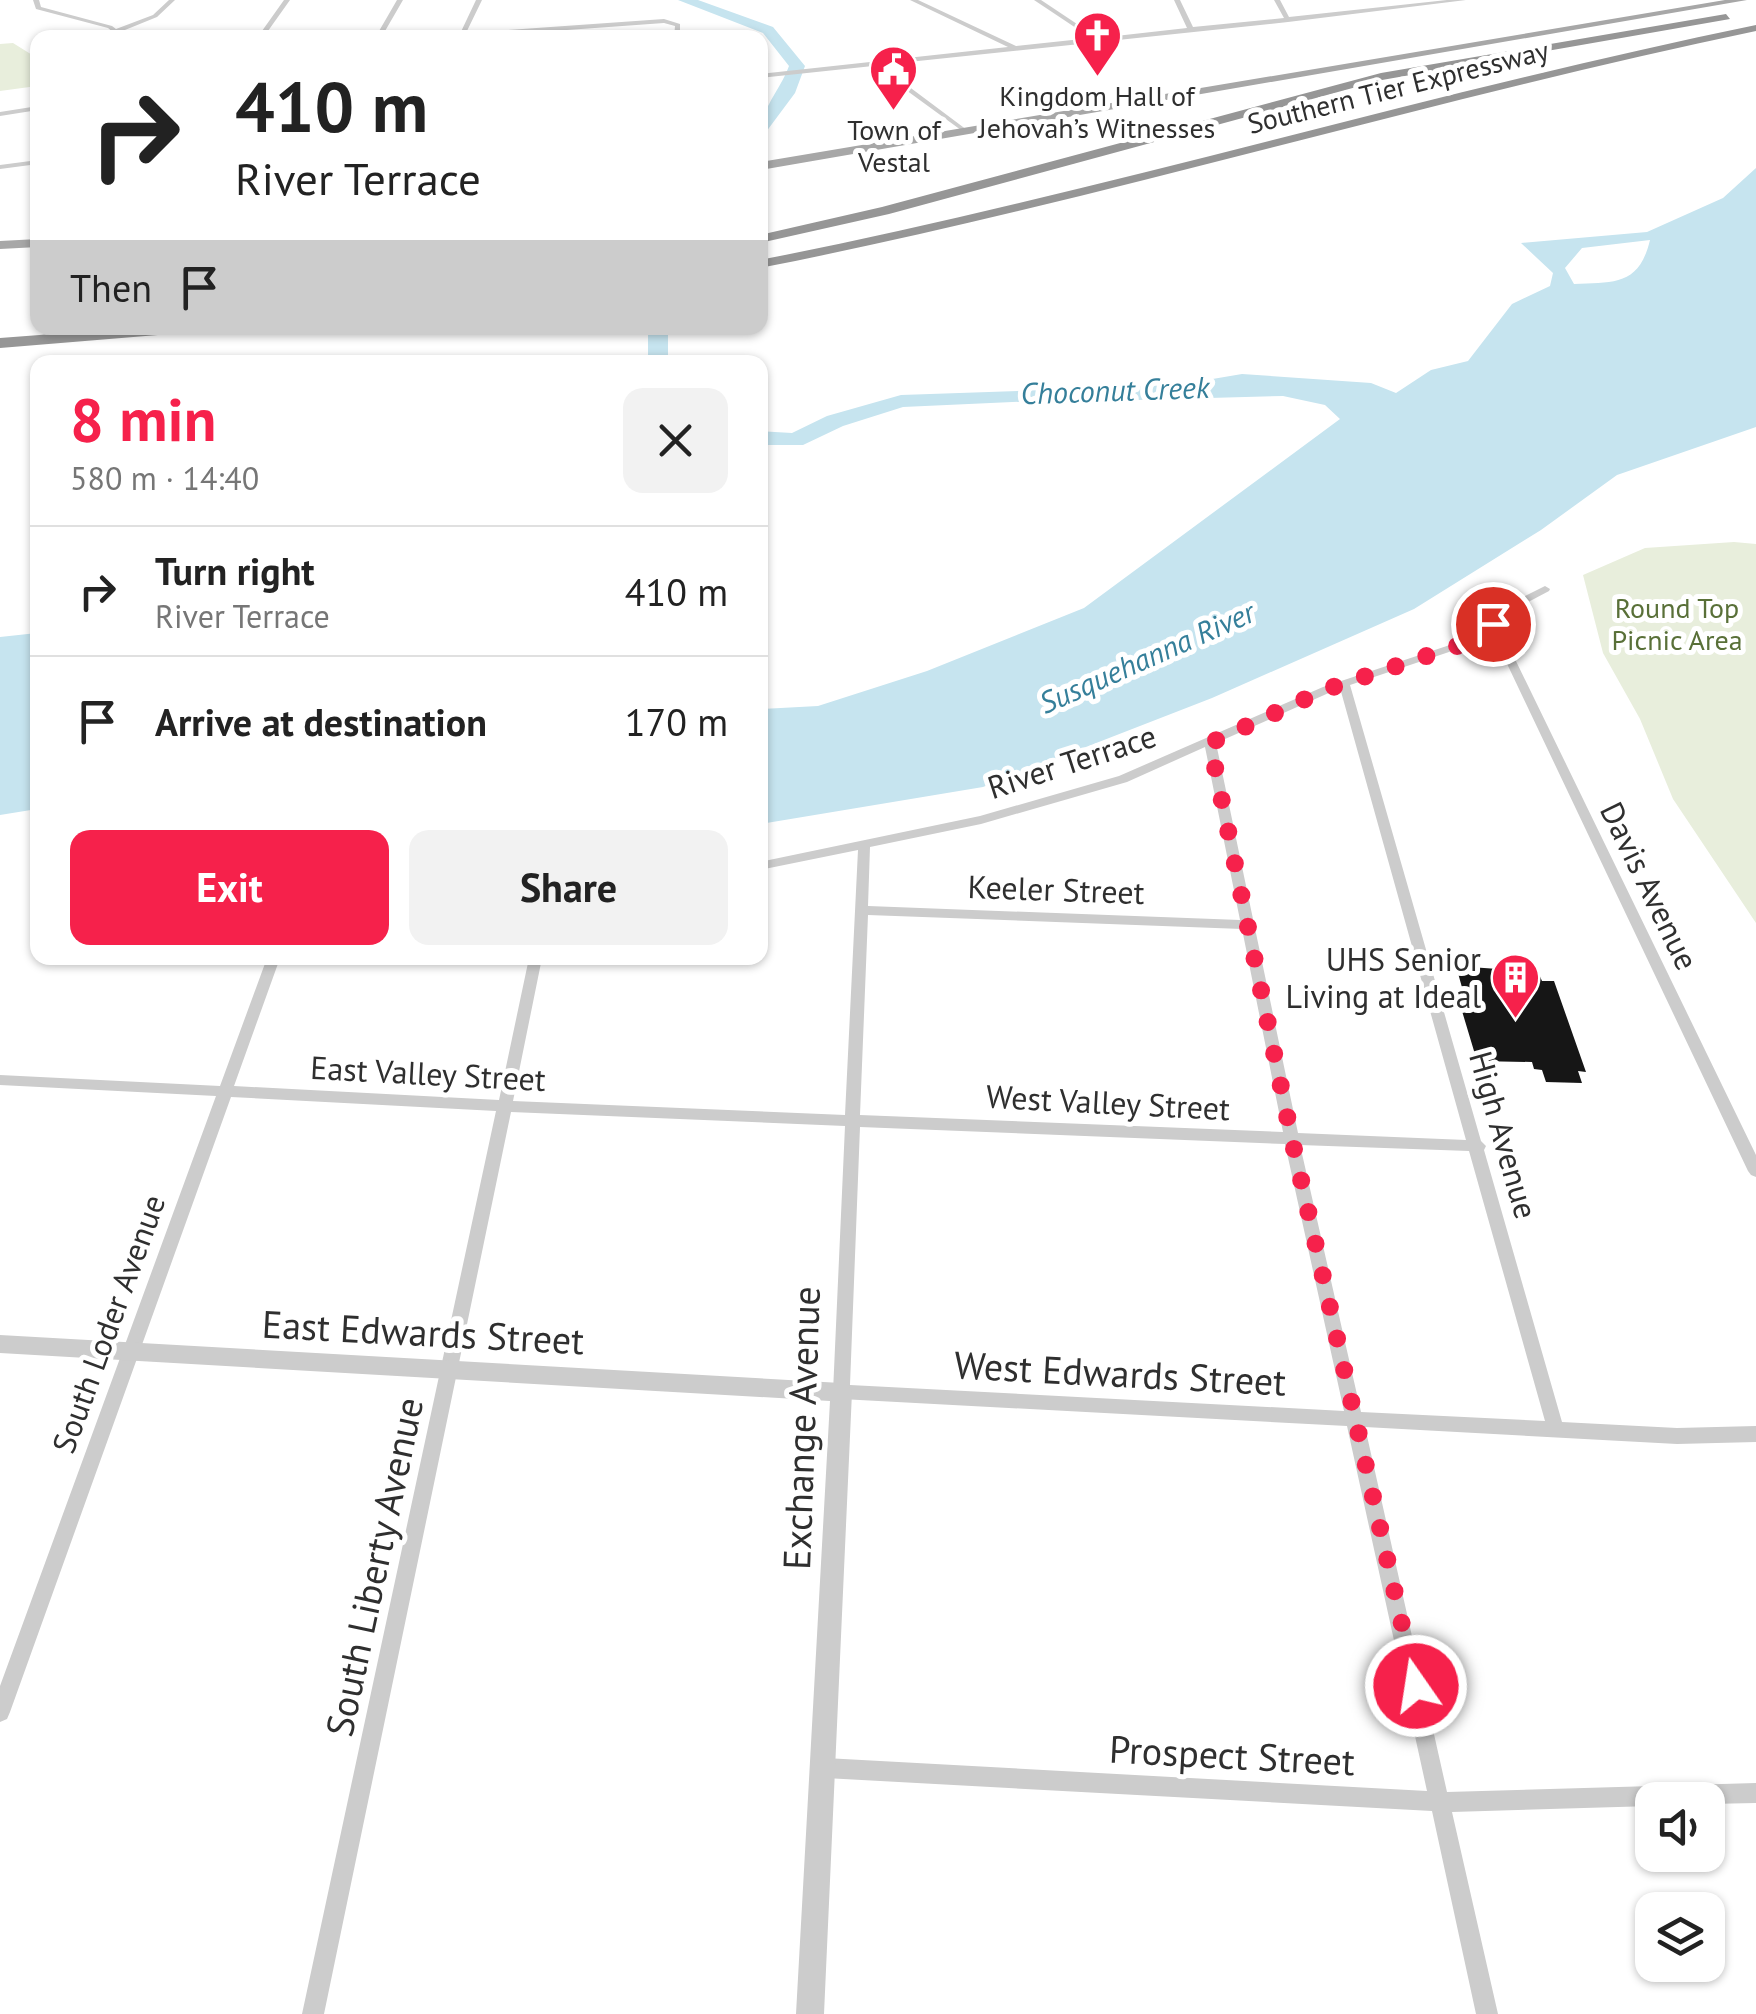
<!DOCTYPE html>
<meta charset="utf-8">
<style>
:root{--surface:#fff;--page:#f2f2f2;--text:#222;--muted:#767676;--line:#e0e0e0;--accent:#f6214b}
body{margin:0;font-family:"PT Sans",sans-serif;background:var(--page);color:var(--text);height:100vh;display:flex;flex-direction:column;font-size:38px;white-space:nowrap}
*{box-sizing:border-box;margin:0}
p{font-size:32px;color:var(--muted)}
.icon{flex:none;width:55px;height:55px;fill:none;stroke:currentColor;stroke-width:2;stroke-linecap:round;stroke-linejoin:round}
.map{position:relative;flex:1;overflow:hidden}
.drawer{position:absolute;left:30px;top:355px;width:738px;height:610px;display:flex;flex-direction:column;background:var(--surface);border-radius:20px;box-shadow:0 2px 8px #0004}
.drawer>*{flex:none}
.banner{position:absolute;left:30px;top:30px;width:738px;height:305px;border-radius:20px;box-shadow:0 2px 8px #0004;background:#fff;color:var(--text);overflow:hidden}
.buttons{position:absolute;left:1635px;top:1782px;display:grid;gap:20px}
.buttons a{display:grid;place-items:center;width:90px;height:90px;border-radius:20px;background:var(--surface);box-shadow:0 2px 8px #0004;font-size:50px}
.pin{position:absolute;display:grid;place-items:center;width:85px;height:85px;color:#fff;margin:-42px;border:5px solid #fff;border-radius:50%;box-shadow:0 2px 10px #0007}
.me{position:absolute;width:110px;margin:-55px;rotate:347deg;stroke-linejoin:round;filter:drop-shadow(0 0 8px #0008)}
.turn{display:flex;align-items:center;gap:35px;height:210px;padding:0 40px;font-size:45px}
.turn .icon{width:130px;height:130px;stroke-width:2.5}
.turn b{display:block;font-size:70px;line-height:85px}
.then{display:flex;align-items:center;height:95px;padding:0 40px;background:#0003;gap:20px;font-size:38px}
.round{display:grid;place-items:center;flex:none;width:105px;height:105px;border-radius:20px;background:var(--page)}
.overview{display:flex;align-items:center;justify-content:space-between;height:170px;padding:0 40px}
h1{font-size:60px;font-weight:700;line-height:75px;color:var(--accent)}
.action{display:flex;gap:20px;margin-top:auto;padding:20px 40px}
.action a{flex:1;height:115px;border-radius:20px;background:var(--accent);color:#fff;font-size:40px;font-weight:700;line-height:115px;text-align:center}
.action a+a{background:var(--page);color:var(--text)}
ul{padding:0;list-style:none}
li{display:flex;align-items:center;gap:30px;height:130px;padding:0 40px;border-top:2px solid var(--line)}
li div{flex:1}
li b{display:block;font-size:38px}
li em{font-style:normal}
.map>svg:first-child{display:block}
.green{fill:#e8eedc}
.water{fill:#c6e4ef;fill-rule:evenodd}
.lines{fill:none;stroke-linecap:round;stroke-linejoin:round}
.river{fill:#c6e4ef;fill-rule:evenodd}
.building{fill:#161616}
.minor{fill:#ccc;fill-rule:evenodd}
.tertiary{fill:#ccc;fill-rule:evenodd}
.primary{fill:#a7a7a7;fill-rule:evenodd}
.motorway{fill:#969696;fill-rule:evenodd}
.route{stroke:#f6214b;stroke-width:18;stroke-dasharray:0 32.4}
.labels{text-anchor:middle;stroke-width:10;stroke-linejoin:round;paint-order:stroke}
.far-street-label{font-size:28px;fill:#2f2f2f;stroke:#fff}
.far-poi-label{font-size:28px;fill:#2f2f2f;stroke:#fff}
.far-park-label{font-size:28px;fill:#597038;stroke:#fff}
.far-water-label{font-size:30px;font-style:italic;fill:#357f9a;stroke:#fff}
.street-label{font-size:32px;fill:#2f2f2f;stroke:#fff}
.poi-label{font-size:32px;fill:#2f2f2f;stroke:#fff;text-anchor:end}
.near-street-label{font-size:38px;fill:#2f2f2f;stroke:#fff}
</style>
<div class="map">
<svg width="1756" height="2014" viewBox="0 0 1756 2014">
<rect width="100%" height="100%" fill="#fff"/>
<path class="green" d="M13,43l24,15v28l-37,5v-47z
M1734,542l22,2v379l-83,-124 -33,-80 -37,-66 -20,-78 62,-27z"/>
<path class="water" d="M1756,168v259l-139,48 -76,55 -127,79 -202,89 -229,89 -223,37v-115l58,-3 109,-35 157,-63 256,-189 -15,-14 -42,-9 -254,7 -1,-11 155,-8 59,-10 129,9 25,10 35,-23 37,-9 44,-57 38,-18 3,-13 -32,-30 126,-11 76,-34zM1650,240c-11,46 -36,42 -76,44l-9,-16 17,-20z
M37,633v176l-37,6v-178z"/>
<g class="lines">
<path class="river" d="M678,0h20l75,27 32,39 -10,27 -29,39 -6,2c0,-24 21,-45 29,-68l-26,-33z
M648,328h20v34h-20z
M1073,389l7,2v8l-177,8 -60,19 -40,19h-43v-14l32,2 35,-17 74,-21z"/>
</g>
<path class="building" d="M1456,966l82,6 4,9h12l32,91 -8,-1 4,12 -36,-1 -4,-12 -8,-1 -2,-7 -55,-1 -21,-70h7z"/>
<g class="lines">
<path class="minor" d="M33,0h6l2,7 71,19 4,3 37,-14 16,-15h6l-18,17 -37,15 7,6h-7l-12,-10 -72,-19z
M284,0h6l-27,38h-6z
M397,0h6l-22,38h-6z
M476,0h6l-16,33 198,-14 16,5v14h-6l1,-12 -11,-3 -206,15z
M910,0h8l98,46 75,-8 -57,-38h7l57,38 89,-10 -13,-28h6l13,27 91,-9 -10,-18h6l9,17 158,-17h19l-178,22 -408,43 87,65 -2,3 -92,-67 -113,12v-4l248,-27z
M38,106v4l-38,6v-4z
M38,160v4l-38,5v-4z
M1545,586l5,3 -1,2 -34,18 -17,15 258,531v22l-5,-2 -3,-4 -257,-541 -15,13 -126,42 131,456 5,5 -2,4 78,272 115,6 79,-2v16l-79,2 -312,-17 82,365 309,-9v20l-48,1v-4h-56v6l-200,6 46,202h-22l-44,-203 -607,-33 -7,-3 -3,-7 3,-7 7,-3 602,33 -80,-365 -506,-27 -6,-2 -2,-5 12,-266 -334,-14 -187,902h-22l194,-903 -265,-14 -221,615 -3,7 -7,3v-36l216,-590 -216,-11v-10l220,11 47,-128h13l-46,128 265,14 30,-142h13l-29,143 332,14 13,-265 -98,20v-8l220,-46 139,-40 204,-89 145,-48 39,-34zM1340,688l126,452 -168,-7 -82,-390zM1205,747l35,173 -372,-14 2,-59 111,-23 146,-42zM868,915l374,14 41,203 -423,-17zM860,1127l425,17 59,267 -494,-26zM1300,1145l169,6 76,270 -184,-9z"/>
<path class="tertiary" d="M0,1335l841,48 8,2 3,7 -28,622h-28l34,-613 -830,-48z"/>
<path class="primary" d="M1725,0h22l-987,170v-8z
M38,239v8l-38,2v-8z"/>
<path class="motorway" d="M1726,14l4,5 -348,61 -493,134 -129,29v-8l122,-28 499,-134z
M1756,25v6c-334,70 -661,171 -996,237v-8c335,-66 662,-166 996,-235z
M132,328h58l-8,5 -182,15v-10z"/>
</g>
<g class="lines">
<path class="route" d="M1416,1686l-124,-546 -82,-397 117,-54 145,-48 21,-17"/>
</g>
<defs>
<symbol id="church-pin" viewBox="-11 -11 22 30"><path d="M0 17L-7.5 6A9.5 9.5 0 1 1 7.5 6Z" fill="#f6214b" stroke="#fff"/><path d="M-1.2-6h2.4v3.5h3.3v2.4h-3.3V6h-2.4V-.1h-3.3v-2.4h3.3Z" fill="#fff"/></symbol>
<symbol id="civic-pin" viewBox="-11 -11 22 30"><path d="M0 17L-7.5 6A9.5 9.5 0 1 1 7.5 6Z" fill="#f6214b" stroke="#fff"/><path d="M-.6-6.5H3V-4.5H.6V-3L4-1V1h2V6H-6V1h2V-1L-.6-3ZM-1.2 2.5V6h2.4V2.5Z" fill="#fff"/></symbol>
<symbol id="building-pin" viewBox="-11 -11 22 30"><path d="M0 17L-7.5 6A9.5 9.5 0 1 1 7.5 6Z" fill="#f6214b" stroke="#fff"/><path d="M-4-6H4V6H1V3H-1V6H-4ZM-2.5-4.3h1.7v1.8h-1.7ZM.8-4.3h1.7v1.8H.8ZM-2.5-1h1.7V.8h-1.7ZM.8-1h1.7V.8H.8Z" fill="#fff"/></symbol>
</defs>
<g fill-rule="evenodd">
<use href="#church-pin" x="1070" y="8" width="55" height="75"/>
<use href="#civic-pin" x="866" y="42" width="55" height="75"/>
<use href="#building-pin" x="1488" y="950" width="55" height="75"/>
</g>
<g class="labels">
<g class="far-street-label">
<text transform="translate(1398 87) rotate(-14)" y="10">Southern Tier Expressway</text>
</g>
<g class="far-poi-label">
<text x="1097" y="106">Kingdom Hall of<tspan x="1097" dy="32">Jehovah’s Witnesses</tspan></text>
<text x="894" y="140">Town of<tspan x="894" dy="32">Vestal</tspan></text>
</g>
<g class="far-park-label">
<text x="1677" y="618">Round Top<tspan x="1677" dy="32">Picnic Area</tspan></text>
</g>
<g class="far-water-label">
<text transform="translate(1115 391) rotate(-2)" y="10">Choconut Creek</text>
<text transform="translate(1147 658) rotate(-24)" y="10">Susquehanna River</text>
</g>
<g class="street-label">
<text transform="translate(1072 762) rotate(-18)" y="11">River Terrace</text>
<text transform="translate(1649 886) rotate(64)" y="11">Davis Avenue</text>
<text transform="translate(1056 890) rotate(2)" y="11">Keeler Street</text>
<text transform="translate(428 1074) rotate(3)" y="11">East Valley Street</text>
<text transform="translate(1108 1103) rotate(3)" y="11">West Valley Street</text>
<text transform="translate(1503 1135) rotate(74)" y="11">High Avenue</text>
<text transform="translate(109 1324) rotate(-70)" y="11">South Loder Avenue</text>
</g>
<g class="poi-label">
<text x="1481" y="971">UHS Senior<tspan x="1481" dy="37">Living at Ideal</tspan></text>
</g>
<g class="near-street-label">
<text transform="translate(423 1333) rotate(3)" y="13">East Edwards Street</text>
<text transform="translate(1120 1374) rotate(3)" y="13">West Edwards Street</text>
<text transform="translate(802 1428) rotate(-88)" y="13">Exchange Avenue</text>
<text transform="translate(375 1567) rotate(-78)" y="13">South Liberty Avenue</text>
<text transform="translate(1232 1756) rotate(3)" y="13">Prospect Street</text>
</g>
</g>
</svg>
<div class="buttons">
<a><svg class="icon" aria-label="sound" viewBox="0 0 24 24"><path d="M4 9h4l5-4v14l-5-4H4zM17 9q2 3 0 6"/></svg></a>
<a><svg class="icon" aria-label="layers" viewBox="0 0 24 24"><path d="M12 4l9 5-9 5-9-5zM3 14l9 5 9-5"/></svg></a>
</div>
<div class="pin" style="left:1493px;top:624px;background:#d93025"><svg class="icon" aria-label="arrive" viewBox="0 0 24 24"><path d="M6 21V4h12l-3 4 3 4H6"/></svg></div>
<svg class="me" style="left:1416px;top:1686px" viewBox="-20 -20 40 40"><circle r="17" fill="#f6214b" stroke="#fff" stroke-width="3"/><path d="M0-11L8 9 0 5-8 9z" fill="#fff"/></svg>
<div class="banner">
<div class="turn"><svg class="icon" aria-label="right" viewBox="0 0 24 24"><path d="M7 20v-9h11M14 6l5 5-5 5"/></svg><div><b>410 m</b>River Terrace</div></div>
<div class="then">Then<svg class="icon" aria-label="arrive" viewBox="0 0 24 24"><path d="M6 21V4h12l-3 4 3 4H6"/></svg></div>
</div>
<section class="drawer">
<div class="overview"><div><h1>8 min</h1><p>580 m · 14:40</p></div><a class="round"><svg class="icon" aria-label="close" viewBox="0 0 24 24"><path d="M6 6l12 12M18 6L6 18"/></svg></a></div>
<ul>
<li><svg class="icon" aria-label="right" viewBox="0 0 24 24"><path d="M7 20v-9h11M14 6l5 5-5 5"/></svg><div><b>Turn right</b><p>River Terrace</p></div><em>410 m</em></li>
<li><svg class="icon" aria-label="arrive" viewBox="0 0 24 24"><path d="M6 21V4h12l-3 4 3 4H6"/></svg><div><b>Arrive at destination</b></div><em>170 m</em></li>
</ul>
<div class="action"><a>Exit</a><a>Share</a></div>
</section>
</div>
